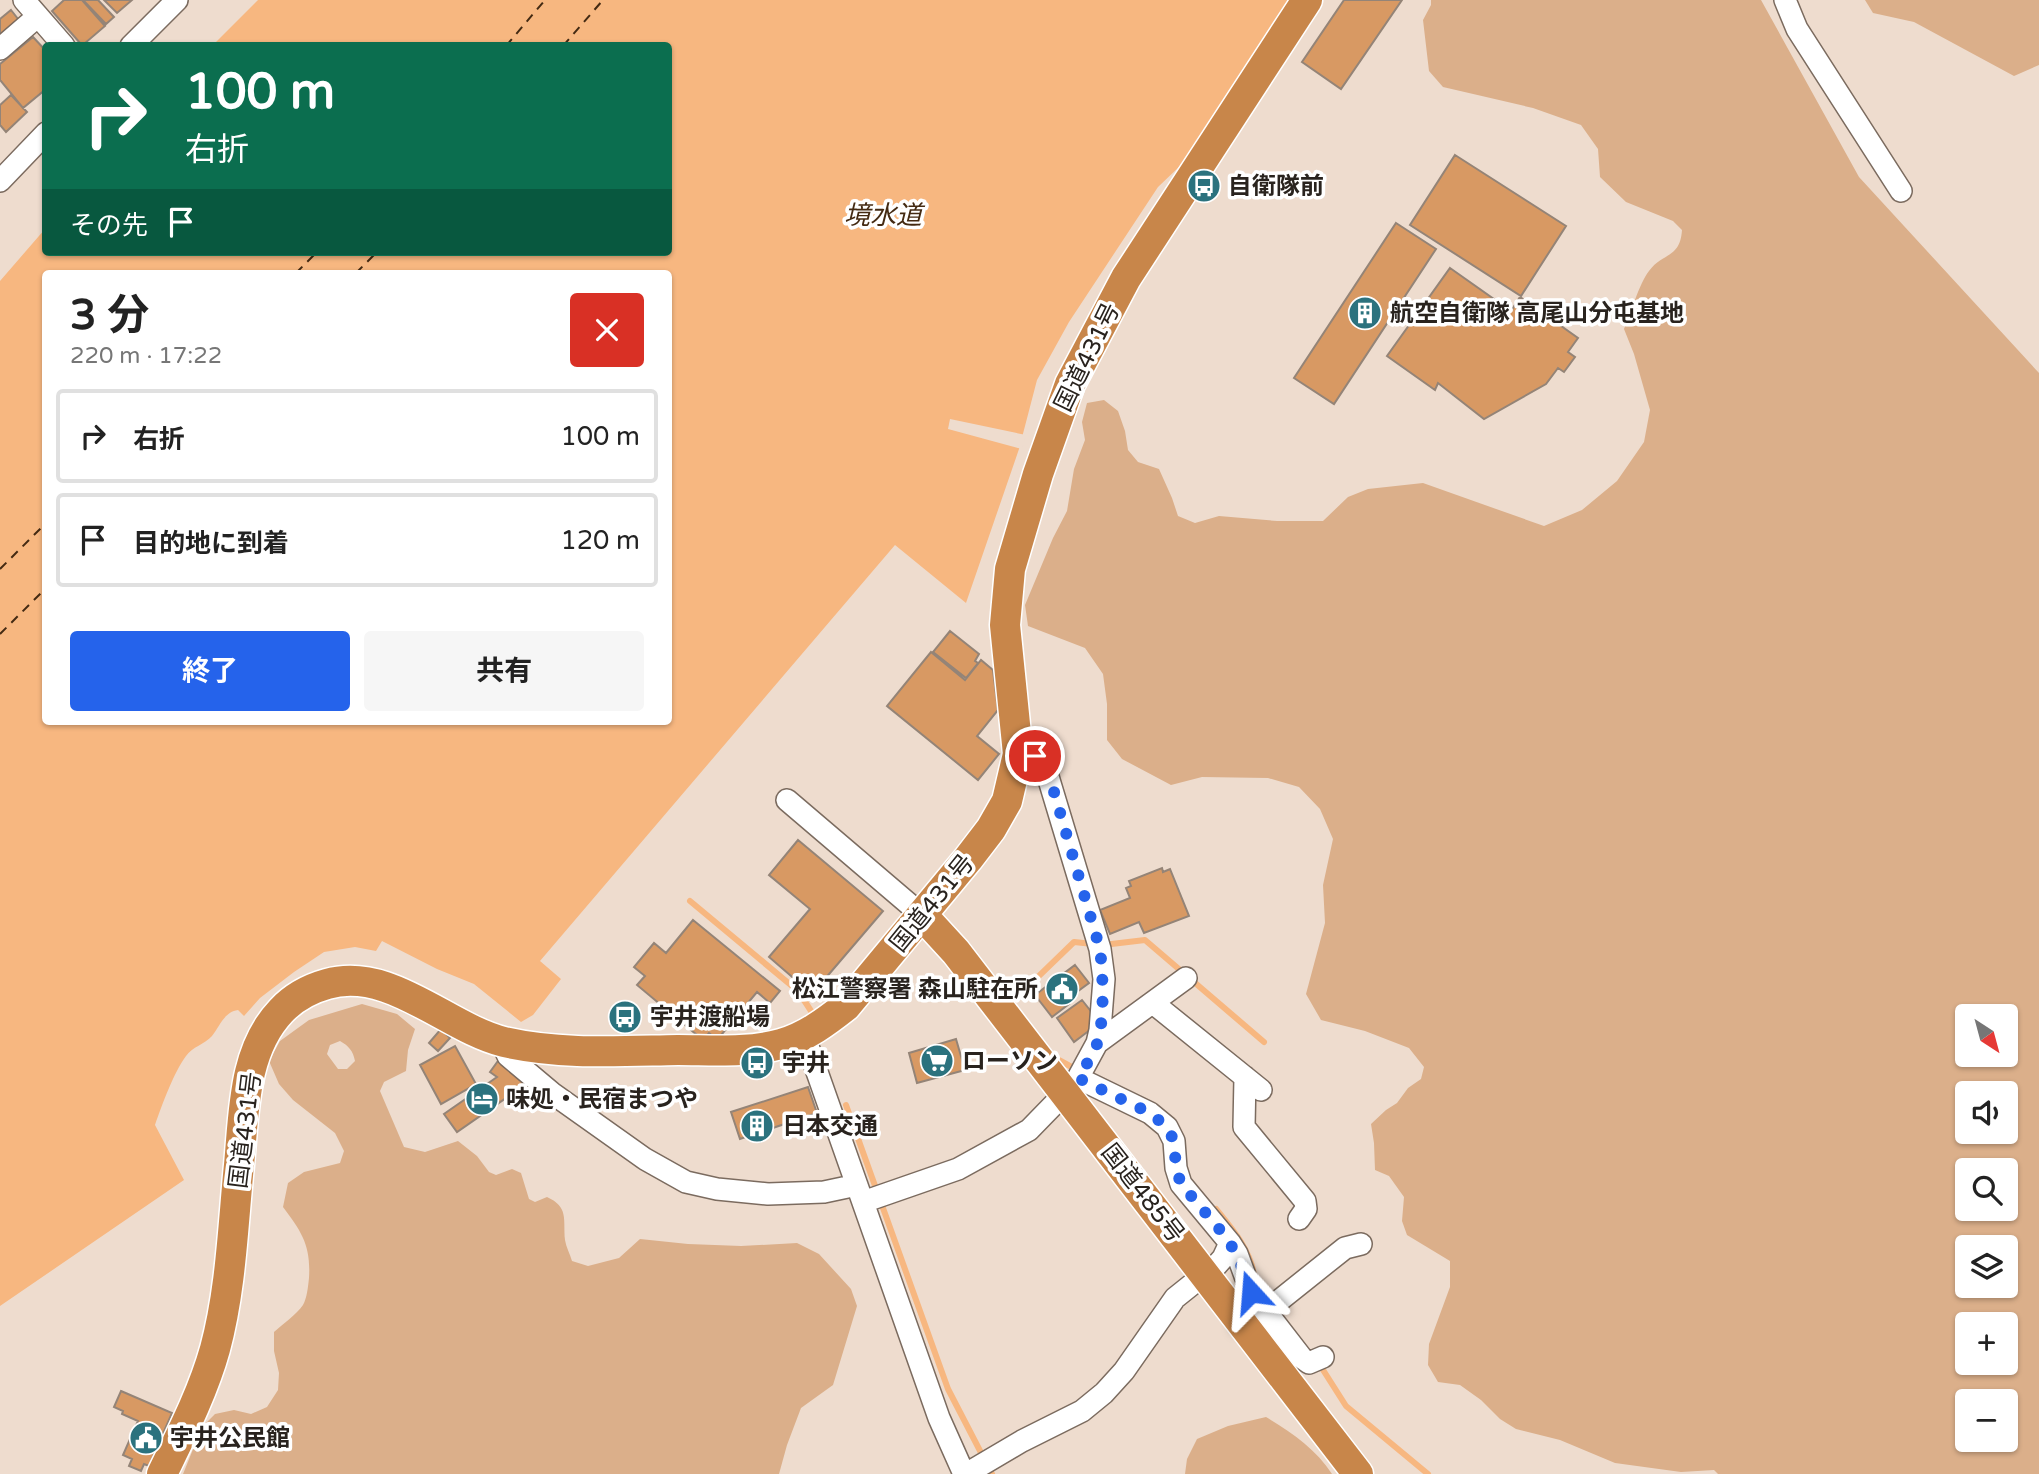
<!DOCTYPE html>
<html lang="ja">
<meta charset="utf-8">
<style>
:root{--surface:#fff;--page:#f6f6f6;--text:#222;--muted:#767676;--line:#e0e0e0;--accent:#2563eb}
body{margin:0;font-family:"Varela Round","Noto Sans JP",sans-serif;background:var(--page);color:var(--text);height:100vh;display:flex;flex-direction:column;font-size:26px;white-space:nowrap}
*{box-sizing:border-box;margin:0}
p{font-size:23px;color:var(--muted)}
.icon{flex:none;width:38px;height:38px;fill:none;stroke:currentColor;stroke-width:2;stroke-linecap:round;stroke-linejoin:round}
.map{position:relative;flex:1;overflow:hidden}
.drawer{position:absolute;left:42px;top:270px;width:630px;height:455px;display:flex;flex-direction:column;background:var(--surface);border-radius:7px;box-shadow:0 2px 5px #0004}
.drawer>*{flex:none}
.banner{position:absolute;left:42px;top:42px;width:630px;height:214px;border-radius:7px;box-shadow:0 2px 5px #0004;background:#0b6e4f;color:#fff;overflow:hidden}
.needle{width:46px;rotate:144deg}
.buttons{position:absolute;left:1955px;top:1004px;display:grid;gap:14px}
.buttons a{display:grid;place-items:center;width:63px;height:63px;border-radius:7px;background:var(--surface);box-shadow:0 2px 5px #0004;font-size:35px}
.pin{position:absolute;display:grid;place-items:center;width:60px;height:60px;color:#fff;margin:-30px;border:4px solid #fff;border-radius:50%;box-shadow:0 2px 7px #0007}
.me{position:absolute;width:77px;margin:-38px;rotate:341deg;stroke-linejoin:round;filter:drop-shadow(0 0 5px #0008)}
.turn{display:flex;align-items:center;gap:24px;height:147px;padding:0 28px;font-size:32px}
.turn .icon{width:91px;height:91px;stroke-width:2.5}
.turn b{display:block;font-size:49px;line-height:60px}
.then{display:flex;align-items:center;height:66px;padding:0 28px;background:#0003;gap:14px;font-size:26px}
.round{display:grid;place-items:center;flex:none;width:74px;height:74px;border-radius:7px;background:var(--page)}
.head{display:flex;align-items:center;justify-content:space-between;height:119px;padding:0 28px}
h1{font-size:42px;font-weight:700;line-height:52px}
.primary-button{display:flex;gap:14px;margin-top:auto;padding:14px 28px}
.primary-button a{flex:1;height:80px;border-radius:7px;background:var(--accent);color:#fff;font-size:28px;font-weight:700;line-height:80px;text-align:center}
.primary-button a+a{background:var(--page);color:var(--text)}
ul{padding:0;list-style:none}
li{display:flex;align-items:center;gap:21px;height:94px;margin:0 14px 10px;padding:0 14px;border:4px solid var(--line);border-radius:7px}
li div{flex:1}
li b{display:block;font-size:26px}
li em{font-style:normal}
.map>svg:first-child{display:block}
.green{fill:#dbaf8a;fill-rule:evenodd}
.water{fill:#f7b780;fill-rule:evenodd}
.pier{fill:#eedcce}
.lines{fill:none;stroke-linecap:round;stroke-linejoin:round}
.stream{stroke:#f7b780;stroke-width:6}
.ferry{stroke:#442a12;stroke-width:2;stroke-dasharray:9 7;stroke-linecap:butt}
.building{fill:#d89963;stroke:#948477;stroke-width:2}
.minor-casing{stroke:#7b6b5f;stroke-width:24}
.highway-casing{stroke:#fff;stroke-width:33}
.minor{stroke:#fff;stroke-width:21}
.highway{stroke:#c8864a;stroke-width:30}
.route{stroke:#2563eb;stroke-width:12;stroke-dasharray:0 21.6}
.labels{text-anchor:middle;stroke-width:7;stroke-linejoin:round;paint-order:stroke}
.poi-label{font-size:24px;font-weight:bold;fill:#29231e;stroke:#fff;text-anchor:start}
.street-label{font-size:24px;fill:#29231e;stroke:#fff}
.water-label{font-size:26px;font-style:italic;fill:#442a12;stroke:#fff}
</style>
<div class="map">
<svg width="2039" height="1474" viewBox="0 0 2039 1474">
<rect width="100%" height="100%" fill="#eedcce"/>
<path class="green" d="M1431,0h330l98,177 180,196v1101h-321l-4,-4 -33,2 -66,-9 -55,-23 -44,-11 -16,-10 -19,-19 -21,-15 -22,-3 -10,-17 1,-21 21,-57v-26l-43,-26 -5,-14 2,-24 -15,-21 -14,-6 -1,-27 -3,-19 15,-14 11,-7 11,-15 13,-9 3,-12 -15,-19 -44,-17 -44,-11 -15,-26 19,-71 -2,-38 10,-46 -13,-30 -21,-22 -31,-9 -66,-1 -31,8 -49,-26 -15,-19v-36l-4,-30 -18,-26 -57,-22 -3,-21 28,-67 14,-27 7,-42 11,-29 -3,-18 5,-19 17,-3 14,11 7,20 3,19 10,12 21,7 13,29 6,18 17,7 24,-7 58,5h46l25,-24 20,-8 55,-6 121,43 38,-16 35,-29 27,-39 6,-32 -16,-56 -10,-25c7,-16 15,-45 25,-58 14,-19 31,-12 33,-41l-9,-9 -47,-19 -26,-25 -2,-28 -17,-24 -48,-17 -90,-21 -14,-16 -6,-51 8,-15zM1967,1017h39v38h-39zM1967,1094h39v38h-39zM1967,1171h39v38h-39zM1967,1248h39v38h-39zM1967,1325h39v38h-39zM1967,1402h39v38h-39z
M1865,0h174v65l-25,11 -100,-54 -41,-9z
M362,1004l35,10 18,15 -7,21 -2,21 -22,11 -4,9 24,56 21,5 33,-11 19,15 12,16 7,3 16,-6 9,4 8,26 6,3 12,-5c22,10 16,22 18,43 1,7 5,14 7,21l16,5 31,-8 21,-19 48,5 53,2 56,-3 22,11 32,35 6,17 -24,79 -32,23 -14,37 -8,29h-596l19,-47 13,-13 19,-4 17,4 16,-7 11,-17 1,-17 -5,-22v-19c9,-8 22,-17 29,-27 4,-7 5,-18 6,-27 2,-32 -7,-46 -26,-71l5,-24 16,-11 36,-9 4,-12 -9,-18 -42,-33 -14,-16 -10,-23 11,-20 29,-21zM340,1041c9,5 13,10 15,20l-8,8h-9l-11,-15 3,-9z
M1266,1417c25,15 50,32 66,57h-147l2,-15 10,-20 31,-13z"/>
<path class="water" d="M258,0h1030l-108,166 -22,21 -89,135 -32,58 -18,69 -53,154 -71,-58 -355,416 21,18 -28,36 -12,7 -47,-38 -37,-15 -55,-28 -6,10 -21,-4 -31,5 -30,20 -34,26 -16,18 -6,-6c-14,2 -18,16 -26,26 -7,8 -20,11 -26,20 -12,16 -24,49 -31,69l29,55 -184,126v-1025l45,-52 1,23h622v-206l-455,-1zM46,273h622v448h-622z"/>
<path class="pier" d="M950,419l76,16 -4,14 -74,-20z"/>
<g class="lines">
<path class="stream" d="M690,901l108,90 15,23
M1103,945l42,-5 119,102
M1011,1003l63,-61 19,2
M1057,1059l22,12
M846,1105l102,284 44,85
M1216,1209c17,21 33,39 38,65
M1318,1362l28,44 82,68"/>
<path class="ferry" d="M506,46l39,-46
M563,46l40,-46
M296,273l21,-21
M356,273l21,-21
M0,569l46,-46
M0,634l46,-46"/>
</g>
<path class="building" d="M64,0h18l23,26 -21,18 -4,-1 -28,-32z
M83,0h15l16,17 -8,7z
M104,0h28l-15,13z
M1344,0h58l-61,89 -39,-27z
M11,10l11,14 -22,18v-23z
M33,37l13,14v38l-23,19 -23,-28v-16z
M11,95l16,17 -21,20 -6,-7v-20z
M1455,155l111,71 -45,70 -111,-71z
M1396,223l40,26 -102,155 -40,-26z
M1450,268l61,43 9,-14 58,41 -10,14 7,5 -11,15 -6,-4 -12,16 -62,35 -46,-36 -3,7 -48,-34z
M950,631l29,23 -4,7 3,2 -12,15 -33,-26z
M931,652l34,28 16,-20 12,10 5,40 -21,26 22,18 -21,26 -91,-74z
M798,840l85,71 -71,83 -43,-37 41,-48 -41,-34z
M1162,868l1,4 7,-3 19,47 -45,17 -5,-11 -29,12 -10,-24 30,-12 -4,-10 5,-2 -2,-5z
M693,920l87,71 -10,12 -13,-11 -40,48 -8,-7 -6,7 -66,-55 8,-9 -11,-9 20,-24 12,10z
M1075,965l14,18 -23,17 3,4 -17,13 -17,-22z
M1082,1000l15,19 -3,8 -20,15 -17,-24z
M441,1029l9,9 -12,13 -9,-8z
M956,1039l9,31 -48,13 -8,-30z
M455,1046l21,38 -35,20 -21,-39z
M498,1061l28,21 -8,11 -2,-2 -59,41 -13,-18 53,-37 -7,-5z
M808,1087l9,26 -77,26 -9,-27z
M121,1391l51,22 -23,53 -5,-2 -3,7 -12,-5 3,-7 -9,-4 15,-34 -16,-7 1,-3 -9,-4z"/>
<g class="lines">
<defs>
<path id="minor" d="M24,0l40,46
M1785,0l12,29 104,162
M131,46l46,-46
M0,49l38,-33
M0,181l46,-48
M787,800l136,116
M1153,1003l108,87
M804,1035l135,383 25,56
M501,1041l7,15 44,37 93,66 41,23 31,7 51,5 56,-2 33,-7
M1097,1043l89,-65
M1245,1077l-1,50 61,74 1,8 -7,10
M1078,1078l72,35 17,14 7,14 2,27 5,16 49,59 7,11 14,38 51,66 7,5 14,-6
M863,1202l95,-33 71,-39 36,-37 13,-15 19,-35 3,-13 4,-51 -4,-30 -57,-189 -3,-3 -22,-3
M1215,1267l8,-9 7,-15
M1266,1311l79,-63 16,-4
M966,1474l56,-33 60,-30 22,-18 20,-22 51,-73 20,-16"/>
<path id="highway" d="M923,916l33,36 402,522
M162,1474c20,-41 41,-82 53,-125 16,-59 18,-124 24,-184 5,-52 4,-114 42,-154 13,-14 28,-22 46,-27 63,-18 120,44 177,58 57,13 116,9 174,8 34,0 70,3 103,-6 25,-7 46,-23 65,-38l122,-147 23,-30 16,-28 11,-47 -13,-129 5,-56 28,-95 32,-90 56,-106 181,-278"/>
</defs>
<use href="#minor" class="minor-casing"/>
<use href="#highway" class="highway-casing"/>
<use href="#minor" class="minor"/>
<use href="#highway" class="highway"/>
</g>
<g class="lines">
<path class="route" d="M1035,756l8,4 4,8 53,181c3,26 5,70 -3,95 -5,12 -12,23 -19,34l72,35 17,14 7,14 2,27 5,16 40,47 16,23 14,38"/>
</g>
<defs>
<symbol id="bus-disc" viewBox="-11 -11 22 22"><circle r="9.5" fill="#2b727e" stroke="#fff"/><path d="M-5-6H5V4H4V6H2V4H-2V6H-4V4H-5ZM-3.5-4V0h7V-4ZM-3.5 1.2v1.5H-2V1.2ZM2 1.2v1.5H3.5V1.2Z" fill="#fff"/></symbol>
<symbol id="building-disc" viewBox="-11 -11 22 22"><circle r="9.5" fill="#2b727e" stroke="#fff"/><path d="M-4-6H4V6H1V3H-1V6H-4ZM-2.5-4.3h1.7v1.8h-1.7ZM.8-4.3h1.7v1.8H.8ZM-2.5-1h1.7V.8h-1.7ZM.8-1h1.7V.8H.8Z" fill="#fff"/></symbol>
<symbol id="civic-disc" viewBox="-11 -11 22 22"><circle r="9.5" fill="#2b727e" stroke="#fff"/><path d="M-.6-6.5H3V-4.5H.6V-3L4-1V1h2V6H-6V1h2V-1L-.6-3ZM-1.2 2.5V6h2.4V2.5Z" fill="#fff"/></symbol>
<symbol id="supermarket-disc" viewBox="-11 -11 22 22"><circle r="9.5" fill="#2b727e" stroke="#fff"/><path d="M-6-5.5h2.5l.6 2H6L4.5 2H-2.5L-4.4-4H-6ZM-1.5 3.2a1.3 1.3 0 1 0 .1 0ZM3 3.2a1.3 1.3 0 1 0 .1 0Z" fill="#fff"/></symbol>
<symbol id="hotel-disc" viewBox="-11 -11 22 22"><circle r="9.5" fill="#2b727e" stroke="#fff"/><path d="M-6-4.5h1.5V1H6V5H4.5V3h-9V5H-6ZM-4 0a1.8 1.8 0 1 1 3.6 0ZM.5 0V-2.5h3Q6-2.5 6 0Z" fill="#fff"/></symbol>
</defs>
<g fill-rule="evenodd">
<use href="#bus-disc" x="1185" y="167" width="38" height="38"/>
<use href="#building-disc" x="1346" y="294" width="38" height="38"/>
<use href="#civic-disc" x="1043" y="970" width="38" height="38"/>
<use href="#bus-disc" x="606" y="998" width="38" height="38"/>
<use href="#supermarket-disc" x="918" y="1042" width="38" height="38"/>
<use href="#bus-disc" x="738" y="1044" width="38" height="38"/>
<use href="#hotel-disc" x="463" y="1080" width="38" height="38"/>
<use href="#building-disc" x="738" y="1107" width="38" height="38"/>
<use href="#civic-disc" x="127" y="1419" width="38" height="38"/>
</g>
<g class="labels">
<g class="poi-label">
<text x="1228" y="194">自衛隊前</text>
<text x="1390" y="321">航空自衛隊 高尾山分屯基地</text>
<text x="1038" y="997" text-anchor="end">松江警察署 森山駐在所</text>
<text x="650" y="1025">宇井渡船場</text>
<text x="962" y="1069">ローソン</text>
<text x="782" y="1071">宇井</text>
<text x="506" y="1107">味処・民宿まつや</text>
<text x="782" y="1134">日本交通</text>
<text x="170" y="1446">宇井公民館</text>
</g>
<g class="street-label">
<text transform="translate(1087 357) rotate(-64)" y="8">国道431号</text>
<text transform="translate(932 903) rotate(-51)" y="8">国道431号</text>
<text transform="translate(245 1130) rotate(-83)" y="8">国道431号</text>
<text transform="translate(1143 1193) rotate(52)" y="8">国道485号</text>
</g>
<g class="water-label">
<text x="883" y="224">境水道</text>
</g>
</g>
</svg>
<div class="buttons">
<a><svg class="needle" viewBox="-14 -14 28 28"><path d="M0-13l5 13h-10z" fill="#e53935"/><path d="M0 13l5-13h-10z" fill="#767676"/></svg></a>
<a><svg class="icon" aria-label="sound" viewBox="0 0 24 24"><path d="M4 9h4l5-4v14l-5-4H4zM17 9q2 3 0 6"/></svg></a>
<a><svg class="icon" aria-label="search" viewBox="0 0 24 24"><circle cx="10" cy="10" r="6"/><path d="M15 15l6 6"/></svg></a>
<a><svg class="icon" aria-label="layers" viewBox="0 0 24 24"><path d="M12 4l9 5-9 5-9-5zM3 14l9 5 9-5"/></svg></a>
<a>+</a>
<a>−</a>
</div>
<div class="pin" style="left:1035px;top:756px;background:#d93025"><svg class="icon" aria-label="arrive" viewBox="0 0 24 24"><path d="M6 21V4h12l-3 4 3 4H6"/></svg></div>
<svg class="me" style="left:1251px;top:1292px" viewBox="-20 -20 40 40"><path d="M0-17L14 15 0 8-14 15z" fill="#2563eb" stroke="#fff" stroke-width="4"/></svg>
<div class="banner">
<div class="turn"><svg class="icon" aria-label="right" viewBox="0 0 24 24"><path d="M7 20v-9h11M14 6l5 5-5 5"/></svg><div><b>100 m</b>右折</div></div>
<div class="then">その先<svg class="icon" aria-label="arrive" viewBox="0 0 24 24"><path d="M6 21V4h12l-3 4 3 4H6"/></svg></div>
</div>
<section class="drawer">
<div class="head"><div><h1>3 分</h1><p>220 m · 17:22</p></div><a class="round" style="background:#d93025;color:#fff"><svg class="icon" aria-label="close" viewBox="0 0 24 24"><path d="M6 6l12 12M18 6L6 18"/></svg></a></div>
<ul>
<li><svg class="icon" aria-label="right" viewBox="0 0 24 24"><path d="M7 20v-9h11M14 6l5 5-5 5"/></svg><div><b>右折</b></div><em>100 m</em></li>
<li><svg class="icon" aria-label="arrive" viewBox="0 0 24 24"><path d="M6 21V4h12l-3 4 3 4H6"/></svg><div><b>目的地に到着</b></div><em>120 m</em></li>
</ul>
<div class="primary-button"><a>終了</a><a>共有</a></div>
</section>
</div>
